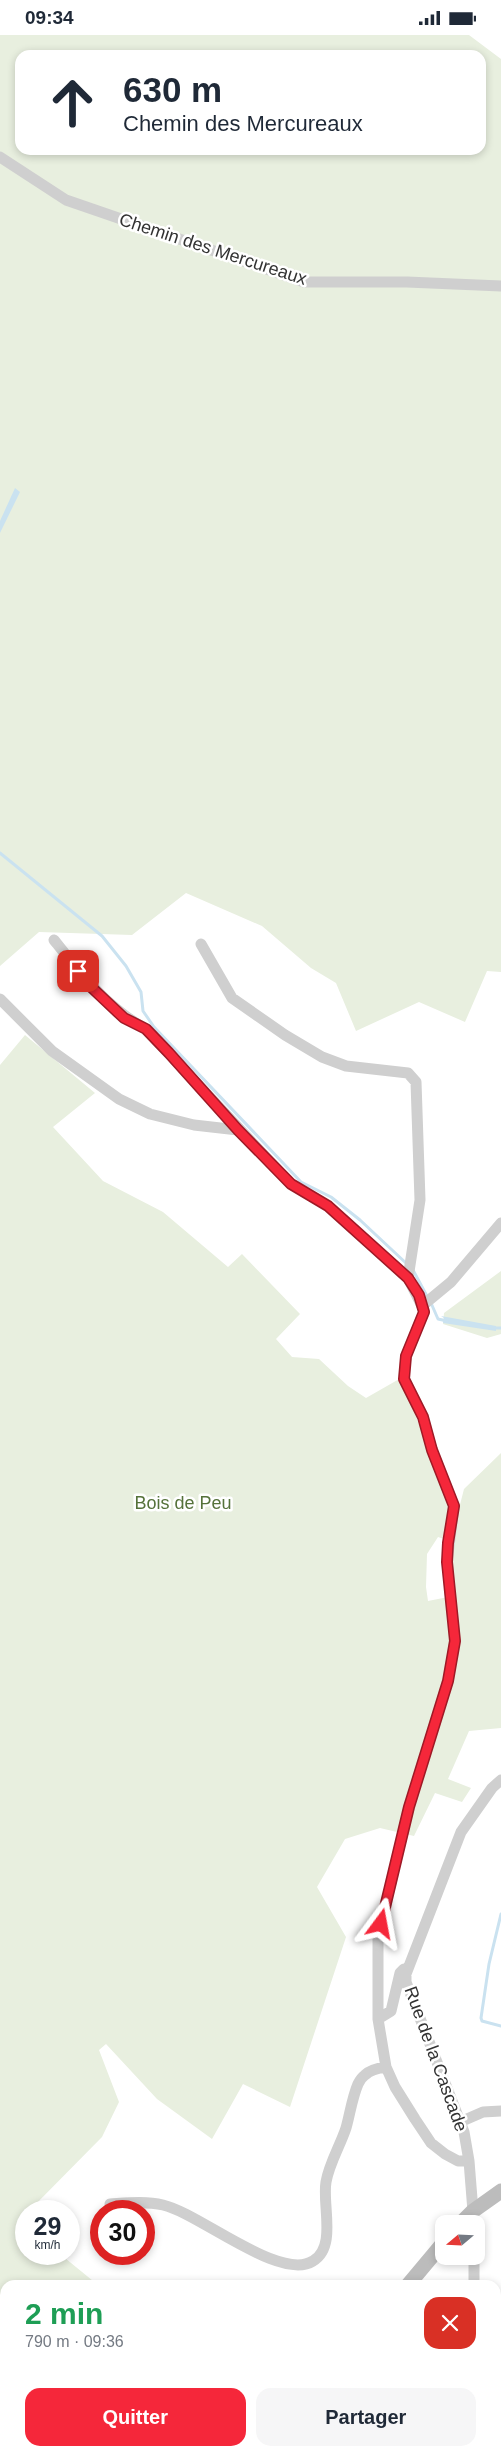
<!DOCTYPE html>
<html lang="fr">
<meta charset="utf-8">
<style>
:root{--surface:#fff;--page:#f6f6f7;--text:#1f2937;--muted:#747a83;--accent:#f5273a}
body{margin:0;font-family:Helvetica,sans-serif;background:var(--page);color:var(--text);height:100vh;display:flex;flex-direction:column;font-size:19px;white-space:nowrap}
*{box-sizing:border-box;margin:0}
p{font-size:16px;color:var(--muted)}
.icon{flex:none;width:28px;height:28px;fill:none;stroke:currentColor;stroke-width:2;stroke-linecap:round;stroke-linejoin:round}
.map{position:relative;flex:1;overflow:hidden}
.sheet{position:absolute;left:0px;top:2245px;width:501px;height:176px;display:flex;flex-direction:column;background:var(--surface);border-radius:15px 15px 0 0;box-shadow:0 2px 8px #0003}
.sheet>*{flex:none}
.banner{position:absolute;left:15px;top:15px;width:471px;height:105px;border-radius:15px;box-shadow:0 2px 8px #0003;background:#fff;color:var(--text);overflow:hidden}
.needle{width:32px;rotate:251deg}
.fabs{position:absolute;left:435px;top:2180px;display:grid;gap:10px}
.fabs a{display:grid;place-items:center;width:50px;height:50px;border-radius:10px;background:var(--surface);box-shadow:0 2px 8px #0003;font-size:25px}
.speed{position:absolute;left:15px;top:2165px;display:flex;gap:10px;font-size:25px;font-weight:700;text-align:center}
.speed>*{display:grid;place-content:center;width:65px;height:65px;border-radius:50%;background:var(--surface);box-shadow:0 2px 8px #0003;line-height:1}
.speed small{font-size:12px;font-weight:400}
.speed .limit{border:8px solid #d22;background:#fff;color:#111}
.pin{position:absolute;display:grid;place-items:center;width:42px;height:42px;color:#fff;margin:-21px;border-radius:10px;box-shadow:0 2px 8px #0006}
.me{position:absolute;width:55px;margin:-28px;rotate:13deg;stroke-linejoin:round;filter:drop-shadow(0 0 4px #0008)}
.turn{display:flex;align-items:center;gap:18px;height:105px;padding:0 25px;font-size:22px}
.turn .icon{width:65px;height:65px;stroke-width:2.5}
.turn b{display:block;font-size:35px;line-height:42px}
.round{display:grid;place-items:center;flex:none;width:52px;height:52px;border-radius:15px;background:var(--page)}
.headline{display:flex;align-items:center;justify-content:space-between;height:85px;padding:0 25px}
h1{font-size:30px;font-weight:800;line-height:38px;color:#1e9e55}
.primary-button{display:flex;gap:10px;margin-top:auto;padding:10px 25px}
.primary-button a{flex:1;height:58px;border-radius:15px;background:var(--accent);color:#fff;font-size:20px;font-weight:800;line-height:58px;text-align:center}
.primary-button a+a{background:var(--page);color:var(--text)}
.status{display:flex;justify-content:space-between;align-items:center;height:35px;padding:0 25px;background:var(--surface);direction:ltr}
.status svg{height:14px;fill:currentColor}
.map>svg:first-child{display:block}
.green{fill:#e8efdf;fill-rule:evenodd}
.water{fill:#cae2f0}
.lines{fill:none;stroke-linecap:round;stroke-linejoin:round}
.stream{stroke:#cae2f0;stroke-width:3}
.street{stroke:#cfcfcf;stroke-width:11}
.secondary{stroke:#bcbcbc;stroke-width:15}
.route-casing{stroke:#9f1926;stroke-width:12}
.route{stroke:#f5273a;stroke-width:9}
.labels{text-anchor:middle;stroke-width:5;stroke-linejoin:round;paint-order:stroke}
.street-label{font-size:18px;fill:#323232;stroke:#fff}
.park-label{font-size:18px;fill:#55723a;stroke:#fff}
</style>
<div class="status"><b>09:34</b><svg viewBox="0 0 49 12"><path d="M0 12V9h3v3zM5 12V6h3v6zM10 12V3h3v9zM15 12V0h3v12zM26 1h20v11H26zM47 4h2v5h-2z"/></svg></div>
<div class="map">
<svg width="501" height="2421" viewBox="0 0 501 2421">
<rect width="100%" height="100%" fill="#fff"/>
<path class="green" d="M0,0h469l32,24v913l-14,-1 -22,51 -46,-20 -63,29 -20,-48 -25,-15 -49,-42 -76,-33 -54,42 -93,-3 -39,34zM20,20h461v95h-461z
M25,1000l70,58 -42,34 50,54 60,31 65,55 14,-13 58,60 -24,25 16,18 27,2 29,27 18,12 35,-20 48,124 -5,37 -6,-2 -11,17 -1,33 2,14 25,-5 -2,-56 13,-51 37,-36v275l-32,3 -21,48 23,9 -9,14 -27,-9 -21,43 -34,-8 -35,11 -28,48 29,50 -56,170 -47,-23 -31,55 -55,-40 -51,-55 -7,6 20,52 -17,35 -73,74h-3l-6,10 6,5v28h34l38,31h-93v53l-5,2v-1275z
M501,1236v63l-14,4 -44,-14 1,-11z
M0,2319l5,5v38l-5,4z"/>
<path class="water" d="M15,453l5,4 -20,41v-12z
M441,1281l55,10v5l-53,-8 1,-5z"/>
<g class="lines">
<path class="stream" d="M0,818l102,83 24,30 15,26 2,19 11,16 147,155 30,15 29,23 47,44
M413,1235l15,28
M431,1268l7,16 9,2
M492,1293h9
M501,1879l-12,50 -8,54 1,3 19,5
M496,2324l5,-4
M496,2353l5,3"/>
<path class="street" d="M0,122l66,43 238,82h103l94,4
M54,905c27,34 53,68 92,89l145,155 37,22 80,72 14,28 2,6 -18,44 -2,23 19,38 9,33 22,56 -7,56 8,79 -7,40 -39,126 -31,130v82l8,48 9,20 20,32 16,24 14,11 13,7h11
M201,909l31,54 53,37 37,22 24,9 62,7 8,9 4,118 -12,78
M0,964l52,52 67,48 31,15 44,11 44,5
M422,1271l29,-24 50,-59
M378,1984l13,-8 9,-38 4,-4
M460,2087l23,-10 18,-1
M110,2169c17,-1 36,-3 53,1 36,8 117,77 150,56 24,-14 9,-56 13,-79 3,-18 14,-36 20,-54 4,-14 6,-30 12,-44 1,-2 4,-7 7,-9 5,-5 14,-7 21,-8
M474,2189l-5,-63 -5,-29 -58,-150v-8l55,-142 31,-44 9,-8
M474,2250v-29
M496,2342l5,6
M496,2370l5,-6
M312,2421l5,-5
M466,2421l3,-5"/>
<path class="secondary" d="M460,2189l13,-13 28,-20
M408,2250l36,-43
M152,2421l7,-5"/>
</g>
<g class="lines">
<defs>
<path id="route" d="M78,936l12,15 34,32 22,11 23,24 69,77 53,54 37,22 80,72 11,17 5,17 -18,44 -2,23 19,38 9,33 22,56 -6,37 -1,19 8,79 -7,40 -39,126 -28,117"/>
</defs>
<use href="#route" class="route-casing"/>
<use href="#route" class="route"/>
</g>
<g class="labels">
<g class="street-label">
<text transform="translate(213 214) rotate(18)" y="6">Chemin des Mercureaux</text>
<text transform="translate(436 2024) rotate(70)" y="6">Rue de la Cascade</text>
</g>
<g class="park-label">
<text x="183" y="1474">Bois de Peu</text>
</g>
</g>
</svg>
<div class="fabs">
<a><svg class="needle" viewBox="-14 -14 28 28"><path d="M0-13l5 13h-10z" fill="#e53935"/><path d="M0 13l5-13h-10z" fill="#747a83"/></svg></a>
</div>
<div class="speed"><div>29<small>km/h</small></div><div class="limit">30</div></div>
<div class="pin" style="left:78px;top:936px;background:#d93025"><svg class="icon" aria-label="arrive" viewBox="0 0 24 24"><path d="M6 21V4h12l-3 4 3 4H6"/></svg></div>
<svg class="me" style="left:381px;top:1889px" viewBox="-20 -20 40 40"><path d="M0-17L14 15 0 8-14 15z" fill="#f5273a" stroke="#fff" stroke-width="4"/></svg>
<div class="banner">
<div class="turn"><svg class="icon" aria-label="ahead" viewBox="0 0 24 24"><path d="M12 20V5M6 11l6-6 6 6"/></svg><div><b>630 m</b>Chemin des Mercureaux</div></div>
</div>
<section class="sheet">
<div class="headline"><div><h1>2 min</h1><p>790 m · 09:36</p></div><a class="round" style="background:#d93025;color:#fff"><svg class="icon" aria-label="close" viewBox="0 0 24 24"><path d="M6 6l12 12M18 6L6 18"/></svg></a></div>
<div class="primary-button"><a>Quitter</a><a>Partager</a></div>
</section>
</div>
